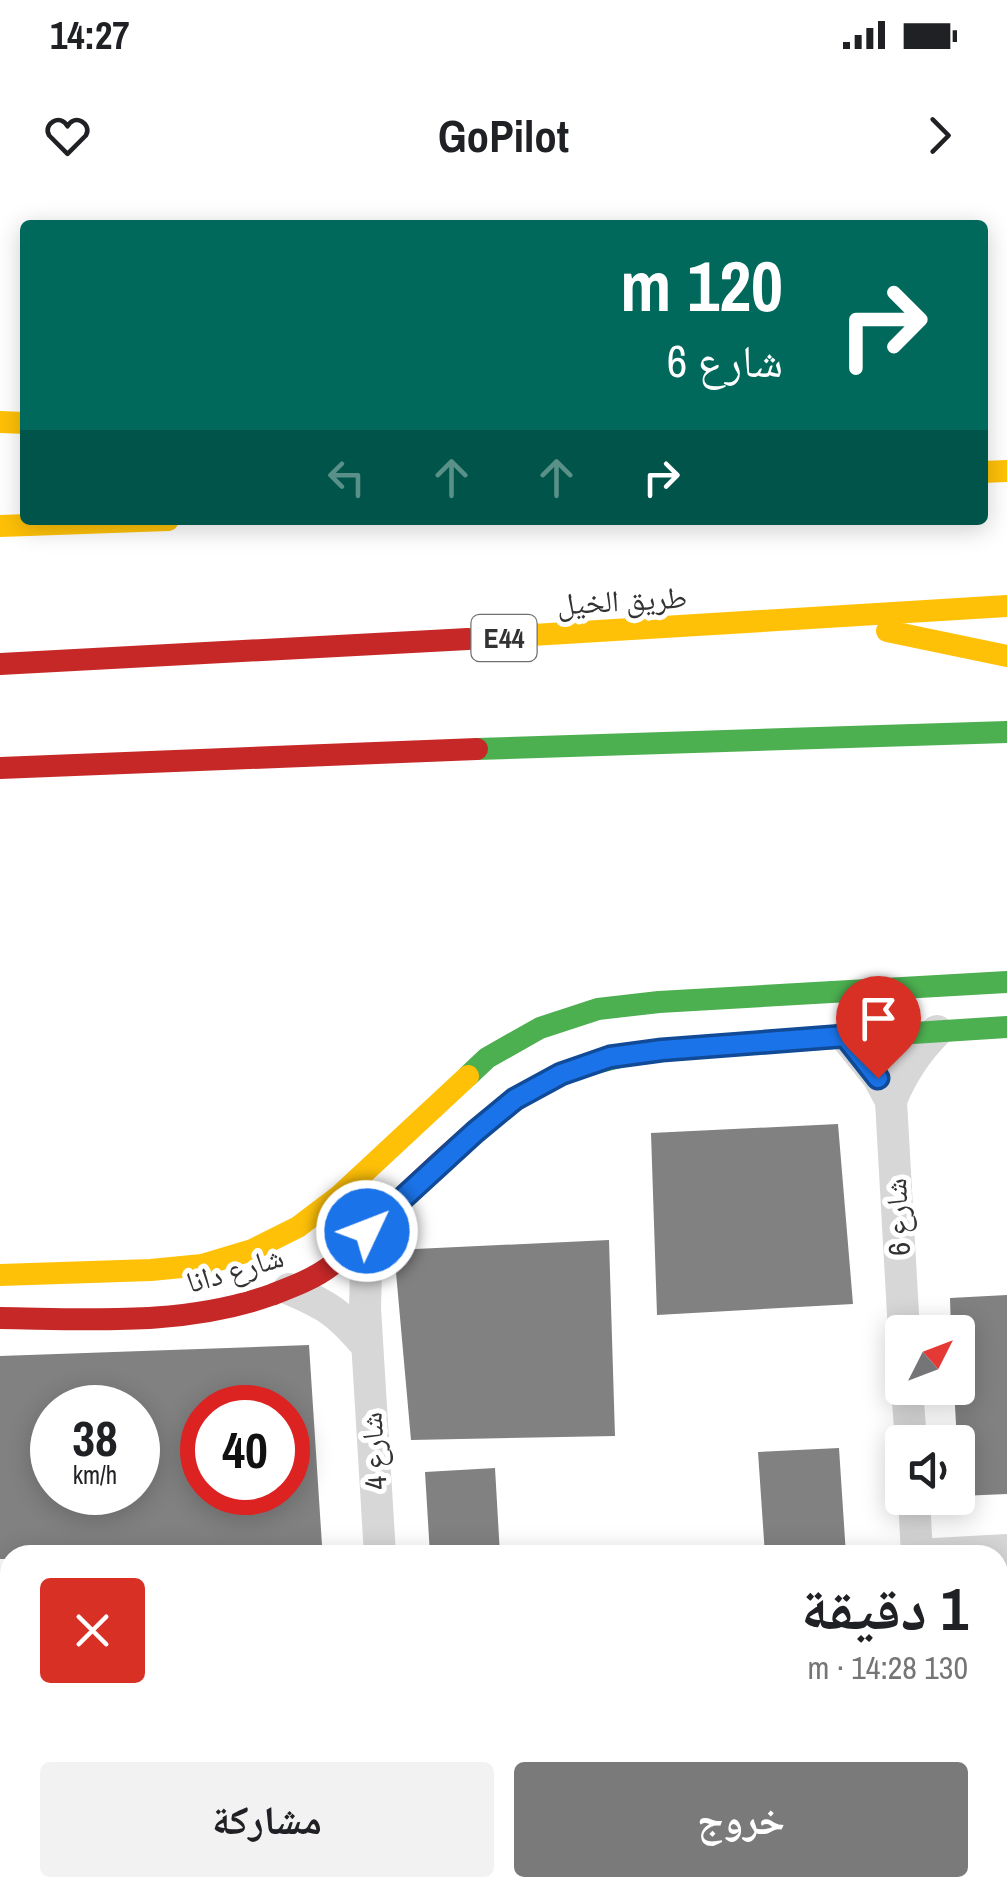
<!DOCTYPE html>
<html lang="ar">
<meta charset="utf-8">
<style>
:root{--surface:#fff;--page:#f2f2f2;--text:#202124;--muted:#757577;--accent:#7a7a7a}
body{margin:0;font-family:"Archivo Narrow","Noto Naskh Arabic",sans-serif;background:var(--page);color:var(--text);direction:rtl;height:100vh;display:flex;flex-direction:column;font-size:38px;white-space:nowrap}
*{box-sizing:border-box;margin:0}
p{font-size:32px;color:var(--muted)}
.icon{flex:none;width:55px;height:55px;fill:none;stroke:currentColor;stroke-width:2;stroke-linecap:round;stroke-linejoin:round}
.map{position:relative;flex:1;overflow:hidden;direction:ltr}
.side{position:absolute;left:0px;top:1345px;width:1008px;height:352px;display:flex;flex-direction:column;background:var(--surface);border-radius:30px 30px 0 0;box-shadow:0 5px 25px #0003;direction:rtl}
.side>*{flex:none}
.hud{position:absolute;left:20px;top:20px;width:968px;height:305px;border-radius:10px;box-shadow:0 5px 25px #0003;direction:rtl;background:#00695c;color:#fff;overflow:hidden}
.needle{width:65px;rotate:48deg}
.buttons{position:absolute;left:885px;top:1115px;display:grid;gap:20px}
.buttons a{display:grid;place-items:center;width:90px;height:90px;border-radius:10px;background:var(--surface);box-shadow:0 5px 25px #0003;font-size:50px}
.speed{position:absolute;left:30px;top:1185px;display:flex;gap:20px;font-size:50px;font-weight:700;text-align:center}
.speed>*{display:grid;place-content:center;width:130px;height:130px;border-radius:50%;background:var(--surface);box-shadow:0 5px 25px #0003;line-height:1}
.speed small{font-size:25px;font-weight:400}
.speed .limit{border:15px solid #d22;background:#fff;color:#111}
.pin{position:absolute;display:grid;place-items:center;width:85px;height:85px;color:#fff;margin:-102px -42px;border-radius:50% 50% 50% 0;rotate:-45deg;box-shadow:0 0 10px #0007}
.pin .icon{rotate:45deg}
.me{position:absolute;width:110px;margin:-55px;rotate:47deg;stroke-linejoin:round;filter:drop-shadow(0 0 8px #0008)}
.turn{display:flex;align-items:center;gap:35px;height:210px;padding:0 40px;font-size:45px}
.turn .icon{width:130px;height:130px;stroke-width:2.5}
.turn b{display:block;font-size:70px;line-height:85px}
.lanes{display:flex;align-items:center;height:95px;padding:0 40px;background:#0003;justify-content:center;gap:50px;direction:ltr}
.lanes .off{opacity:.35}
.round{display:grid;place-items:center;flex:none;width:105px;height:105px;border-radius:10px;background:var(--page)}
.overview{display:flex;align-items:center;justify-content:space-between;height:170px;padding:0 40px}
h1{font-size:60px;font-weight:700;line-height:75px}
.primary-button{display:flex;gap:20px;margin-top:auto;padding:20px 40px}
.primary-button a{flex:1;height:115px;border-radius:10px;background:var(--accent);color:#fff;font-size:40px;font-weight:700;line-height:115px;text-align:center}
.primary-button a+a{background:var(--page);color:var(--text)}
.status{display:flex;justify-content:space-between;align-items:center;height:70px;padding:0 50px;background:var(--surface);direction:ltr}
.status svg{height:28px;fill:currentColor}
header{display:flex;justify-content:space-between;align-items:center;height:130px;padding:0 40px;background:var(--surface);font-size:45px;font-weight:700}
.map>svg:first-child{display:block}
.building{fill:#818181;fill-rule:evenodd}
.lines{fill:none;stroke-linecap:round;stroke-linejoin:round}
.lane{stroke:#d7d7d7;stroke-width:18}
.street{stroke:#d7d7d7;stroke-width:32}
.fast{stroke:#4caf50;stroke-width:22}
.slow{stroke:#ffc107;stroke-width:22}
.jam{stroke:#c62828;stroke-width:22}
.route-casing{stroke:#114b97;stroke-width:25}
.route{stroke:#1a73e8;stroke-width:18}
.labels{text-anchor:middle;stroke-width:10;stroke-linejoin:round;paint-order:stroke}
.shield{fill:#fff;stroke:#707070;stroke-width:2.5}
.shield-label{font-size:28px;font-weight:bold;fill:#333}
.street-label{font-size:30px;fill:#333;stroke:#fff}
</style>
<div class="status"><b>14:27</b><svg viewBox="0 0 49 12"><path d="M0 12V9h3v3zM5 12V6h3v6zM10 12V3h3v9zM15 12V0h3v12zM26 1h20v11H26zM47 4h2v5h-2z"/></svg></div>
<header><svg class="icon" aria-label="forward" viewBox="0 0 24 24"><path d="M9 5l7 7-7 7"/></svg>GoPilot<svg class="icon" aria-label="heart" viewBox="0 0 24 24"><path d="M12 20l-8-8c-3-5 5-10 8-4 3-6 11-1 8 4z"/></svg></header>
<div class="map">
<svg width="1007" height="1697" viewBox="0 0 1007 1697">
<rect width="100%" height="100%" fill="#fff"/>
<path class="building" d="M838,924l15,180 -196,11 -6,-182z
M609,1040l6,196 -204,4 -17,-190z
M1007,1095v199l-47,2 -6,-108h4v-56h-7l-1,-34z
M309,1145l13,200 -224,10h-88v4h-10v-203zM52,1208h86v84h-86zM202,1208h86v84h-86z
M839,1248l7,107h-81l-7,-103z
M495,1268l5,87h-70l-5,-83z
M0,1531h10v99h-10z"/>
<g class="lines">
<path class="lane" d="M998,1470l9,-7
M998,1524l9,7"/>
<path class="street" d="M845,836l33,41 13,24
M367,1031l-2,77 15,247
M289,1089c39,16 51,25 78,57
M904,1132l-13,-231c11,-28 25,-49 46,-70
M907,1188l4,54
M914,1298l3,57
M917,1355l90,-5
M998,1654h9
M0,1683h10
M934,1688v9
M393,1697v-9"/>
<path class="fast" d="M477,549l530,-17
M579,867l53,-13 47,-6 328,-21
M468,876l19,-18 53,-30 58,-19 61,-7 348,-20"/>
<path class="slow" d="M0,222l25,1
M982,272l25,-1
M0,326l168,-6
M887,431l120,25
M468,439l539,-33
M0,1075l151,-5 51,-5 50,-15 46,-23 41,-31 129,-120"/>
<path class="jam" d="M0,464l468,-25
M0,568l477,-19
M0,1118c91,1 184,8 271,-23 21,-8 43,-16 61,-30 17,-12 29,-28 43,-42 59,-55 128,-129 204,-156"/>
</g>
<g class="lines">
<defs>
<path id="route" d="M367,1031l108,-99 40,-33 46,-25 49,-17 52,-7 183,-14 33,42"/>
</defs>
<use href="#route" class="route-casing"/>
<use href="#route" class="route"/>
</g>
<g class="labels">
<rect class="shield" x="471.5" y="415" width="65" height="46" rx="8"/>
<g class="shield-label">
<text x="504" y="448">E44</text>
</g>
<g class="street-label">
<text transform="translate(622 401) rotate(-3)" y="10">طريق الخيل</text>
<text transform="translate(898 1017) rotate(-93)" y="10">شارع 6</text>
<text transform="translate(235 1070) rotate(-16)" y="10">شارع دانا</text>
<text transform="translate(374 1251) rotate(-94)" y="10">شارع 4</text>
</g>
</g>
</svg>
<div class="buttons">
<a><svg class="needle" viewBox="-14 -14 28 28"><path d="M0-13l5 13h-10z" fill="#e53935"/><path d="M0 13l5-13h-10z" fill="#757577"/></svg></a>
<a><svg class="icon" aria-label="sound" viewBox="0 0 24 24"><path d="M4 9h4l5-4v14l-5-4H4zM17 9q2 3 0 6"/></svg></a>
</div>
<div class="speed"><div>38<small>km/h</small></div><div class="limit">40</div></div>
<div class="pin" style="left:878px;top:878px;background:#d93025"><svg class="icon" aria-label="arrive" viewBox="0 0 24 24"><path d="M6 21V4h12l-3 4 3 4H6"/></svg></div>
<svg class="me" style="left:367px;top:1031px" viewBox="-20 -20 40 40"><circle r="17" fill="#1a73e8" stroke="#fff" stroke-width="3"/><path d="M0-11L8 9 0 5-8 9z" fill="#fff"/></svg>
<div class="hud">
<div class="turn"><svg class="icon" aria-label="right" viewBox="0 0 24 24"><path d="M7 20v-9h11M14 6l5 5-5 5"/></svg><div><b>120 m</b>شارع 6</div></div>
<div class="lanes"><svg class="icon off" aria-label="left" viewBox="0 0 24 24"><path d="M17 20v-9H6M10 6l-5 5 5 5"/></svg><svg class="icon off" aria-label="ahead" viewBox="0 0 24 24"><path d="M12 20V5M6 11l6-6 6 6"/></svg><svg class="icon off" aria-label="ahead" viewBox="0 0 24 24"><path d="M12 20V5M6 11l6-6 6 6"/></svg><svg class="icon" aria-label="right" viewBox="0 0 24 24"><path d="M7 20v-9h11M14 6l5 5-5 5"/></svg></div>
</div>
<section class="side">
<div class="overview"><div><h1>1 دقيقة</h1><p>130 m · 14:28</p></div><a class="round" style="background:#d93025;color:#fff"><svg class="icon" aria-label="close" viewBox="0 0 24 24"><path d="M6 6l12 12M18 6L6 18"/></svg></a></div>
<div class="primary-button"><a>خروج</a><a>مشاركة</a></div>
</section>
</div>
